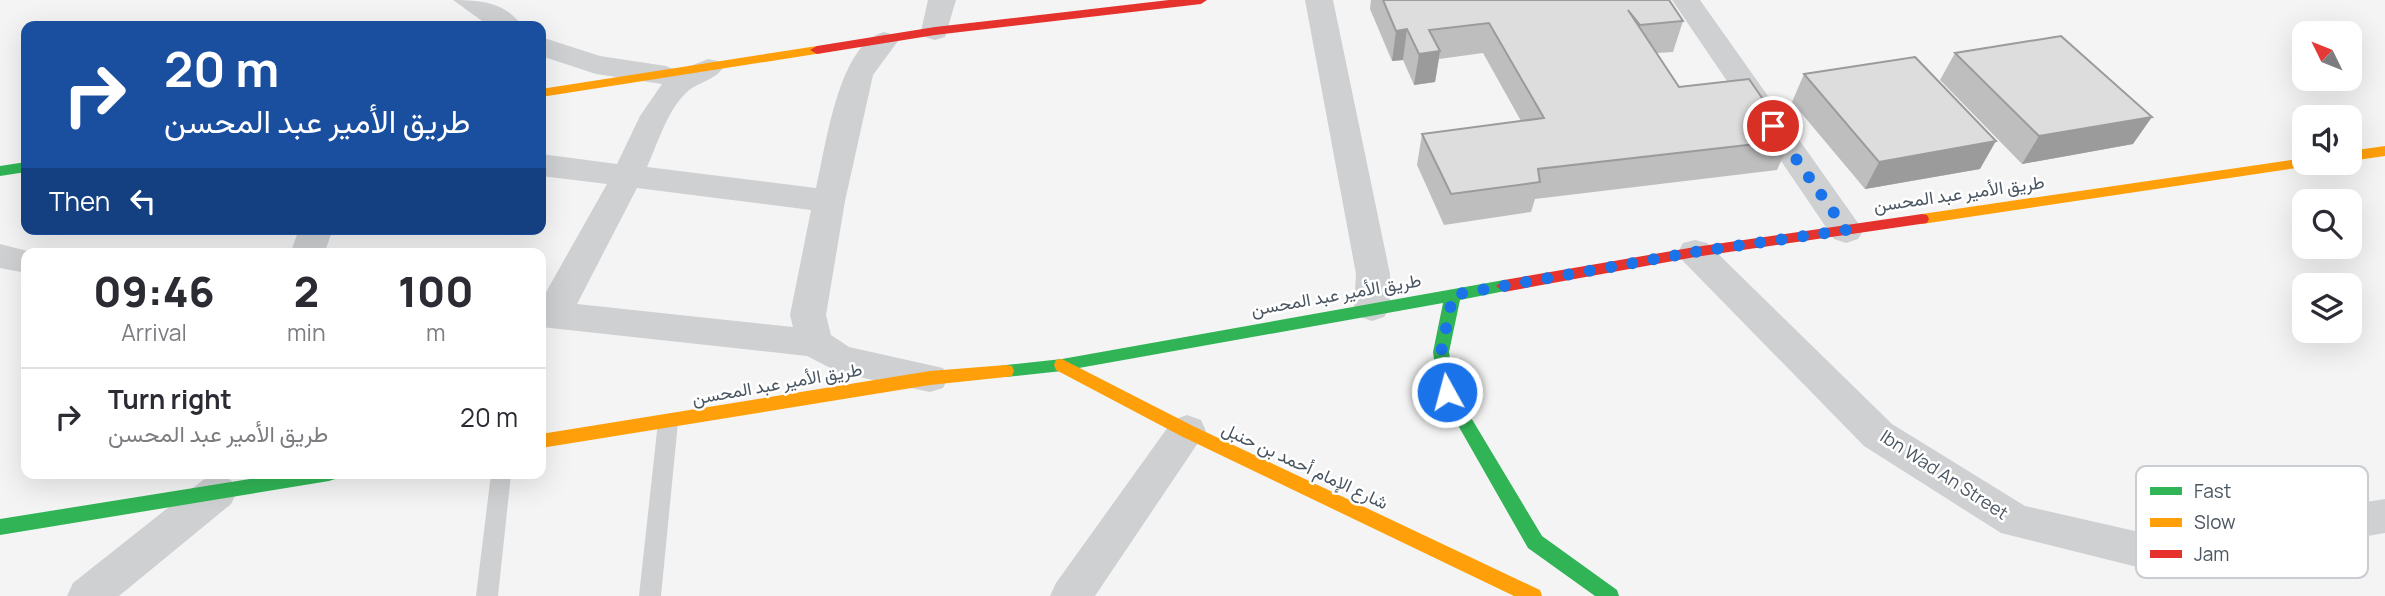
<!DOCTYPE html>
<meta charset="utf-8">
<style>
:root{--surface:#fff;--page:#f7f7f7;--text:#2b2b33;--muted:#7c7c81;--line:#e1e1e2}
body{margin:0;font-family:Manrope,Vazirmatn,sans-serif;background:var(--page);color:var(--text);height:100vh;display:flex;flex-direction:column;font-size:26px;white-space:nowrap}
*{box-sizing:border-box;margin:0}
p{font-size:23px;color:var(--muted)}
.icon{flex:none;width:38px;height:38px;fill:none;stroke:currentColor;stroke-width:2;stroke-linecap:round;stroke-linejoin:round}
.map{position:relative;flex:1;overflow:hidden}
.panel{position:absolute;left:21px;top:248px;width:525px;height:231px;display:flex;flex-direction:column;background:var(--surface);border-radius:14px;box-shadow:0 7px 28px #0002}
.panel>*{flex:none}
.guide{position:absolute;left:21px;top:21px;width:525px;height:214px;border-radius:14px;box-shadow:0 7px 28px #0002;background:#1a4fa0;color:#fff;overflow:hidden}
.needle{width:46px;rotate:313deg}
.tools{position:absolute;left:2292px;top:21px;display:grid;gap:14px}
.tools a{display:grid;place-items:center;width:70px;height:70px;border-radius:14px;background:var(--surface);box-shadow:0 7px 28px #0002;font-size:35px}
.pin{position:absolute;display:grid;place-items:center;width:60px;height:60px;color:#fff;margin:-30px;border:4px solid #fff;border-radius:50%;box-shadow:0 2px 7px #0007}
.me{position:absolute;width:77px;margin:-38px;rotate:353deg;stroke-linejoin:round;filter:drop-shadow(0 0 5px #0008)}
.turn{display:flex;align-items:center;gap:24px;height:147px;padding:0 28px;font-size:32px}
.turn .icon{width:91px;height:91px;stroke-width:2.5}
.turn b{display:block;font-size:49px;line-height:60px}
.then{display:flex;align-items:center;height:66px;padding:0 28px;background:#0003;gap:14px;font-size:26px}
.eta{display:flex;justify-content:space-evenly;align-items:center;height:119px;text-align:center}
.eta b{font-size:42px;font-weight:800;line-height:49px}
ul{padding:0;list-style:none}
li{display:flex;align-items:center;gap:21px;height:98px;padding:0 28px;border-top:2px solid var(--line)}
li div{flex:1}
li b{display:block;font-size:26px}
li em{font-style:normal}
.map>svg:first-child{display:block}
.lines{fill:none;stroke-linecap:round;stroke-linejoin:round}
.lane{fill:#ced0d2;fill-rule:evenodd}
.street{fill:#ced0d2;fill-rule:evenodd}
.fast{fill:#30b455;fill-rule:evenodd}
.slow{fill:#ff9f0a;fill-rule:evenodd}
.jam{fill:#e5322d;fill-rule:evenodd}
.wall{fill:#bebebf}
.shaded-wall{fill:#9b9b9b}
.building{fill:#ddddde;stroke:#9b9b9b;stroke-width:2}
.route{stroke:#1a73e8;stroke-width:12;stroke-dasharray:0 21.6}
.labels{text-anchor:middle;stroke-width:5;stroke-linejoin:round;paint-order:stroke}
.street-label{font-size:18px;fill:#4a5661;stroke:#fff}
.key{fill:#fff;stroke:#c9ccd0;stroke-width:2}
.key-label{font-size:19px;fill:#4a5661}
</style>
<div class="map">
<svg width="2385" height="596" viewBox="0 0 2385 596">
<rect width="100%" height="100%" fill="#f4f4f4"/>
<g class="lines">
<path class="lane" d="M668,414l7,3 3,5 -17,174h-22l19,-174 3,-5z
M491,474h20l-13,122h-22z"/>
<path class="street" d="M453,0c26,0 53,2 69,26h-33z
M928,0h28l-11,37 -10,3 -10,-3 -4,-6z
M1305,0h28l57,274v34l-6,9 -12,4 -12,-4 -6,-9 2,-34z
M1672,0h28l158,223 5,8 -5,8 -12,4 -12,-4z
M884,32l10,3 4,6 -25,34 -28,126 -19,114 5,20 18,12 94,21 5,10 -5,10 -13,4 -90,-19 -33,-17 -266,-29v-26l66,-117 -66,-8v-22l76,10 23,-48 22,-32 -66,-10 -55,-18v-19l59,19 66,10 12,5 30,-12 10,2 5,7c-9,13 -26,14 -37,25 -19,18 -28,50 -39,74l169,21c10,-41 22,-144 68,-156zM637,188l174,22 -21,105 3,12 -216,-23z
M299,229h34l-9,25h-34z
M1695,240l12,3 185,181 133,82 132,30 228,-37v34l-228,39 -156,-39 -137,-87 -181,-185 -5,-9 5,-9z
M0,244l39,10h-13v19l-26,-5z
M1187,415l14,5 5,11 -111,165h-45l6,-13 117,-163z
M217,475l14,5 6,12 -6,12 -112,92h-52l6,-13 130,-103z"/>
<path class="fast" d="M26,162v10l-26,4v-10z
M1504,280l6,2 2,4 -2,4 -50,10 -11,52 6,39 87,145 75,54 2,6h-24l-67,-48 -89,-156 -6,-40 10,-49 -381,68 -56,6 -6,-1 -2,-5 2,-5 6,-1 56,-6z
M281,474h57l-3,5 -6,2 -329,54v-16z"/>
<path class="slow" d="M817,46l7,4 -2,3 -281,44v-8z
M2385,146v10l-35,5v-10z
M2305,158v5h7l-2,3 -388,58 -7,-5 7,-5z
M1062,359l131,67 347,164 2,6h-28l-333,-160 -125,-66 -2,-5 2,-5z
M1006,365l6,1 2,5 -2,5 -6,1 -76,8 -389,63v-14l389,-63z"/>
<path class="jam" d="M1169,0h38l-6,4 -266,31 -118,19 -7,-4 7,-4 118,-19z
M1922,214l5,1 2,4 -2,4 -232,34 -191,35 -8,-6 8,-6 191,-33z"/>
</g>
<path class="wall" d="M1371,0h298l14,21 -10,31 -17,1 23,34 112,53 -14,30 -242,29 -4,13 -87,13 -27,-60 5,-31 99,-13 -38,-68 -44,6 -4,23 -21,3 -11,-25 -11,1 -22,-52z
M1955,53l178,91 -111,20 -82,-84z
M1804,74l176,95 -115,20 -73,-87z"/>
<path class="shaded-wall" d="M1407,29l-4,31 -11,1 4,-30z
M1440,51l-5,31 -21,3 5,-31z
M2152,117l-19,27 -111,20 17,-28z
M1996,141l-16,28 -115,20 14,-27z"/>
<path class="building" d="M1383,0h286l14,21 -43,4 -12,-15 51,77 70,-8 42,61 -253,29 2,13 -89,12 -29,-60 122,-16 -55,-95 -60,7 11,21 -21,3 -12,-25 -11,2z
M2061,36l91,81 -113,19 -84,-83z
M1915,57l81,84 -117,21 -75,-88z"/>
<g class="lines">
<path class="route" d="M1447,392l-6,-40 12,-57 242,-43 151,-22 -73,-104"/>
</g>
<g class="labels">
<g class="street-label">
<text transform="translate(1959 194) rotate(-8)" y="6">طريق الأمير عبد المحسن</text>
<text transform="translate(1336 295) rotate(-10)" y="6">طريق الأمير عبد المحسن</text>
<text transform="translate(777 384) rotate(-10)" y="6">طريق الأمير عبد المحسن</text>
<text transform="translate(1305 466) rotate(25)" y="6">شارع الإمام أحمد بن حنبل</text>
<text transform="translate(1944 475) rotate(33)" y="6">Ibn Wad An Street</text>
</g>
</g>
<rect x="2136" y="466" width="232" height="112" rx="10" class="key"/>
<rect x="2150" y="487" width="32" height="8" fill="#30b455"/>
<rect x="2150" y="518" width="32" height="9" fill="#ff9f0a"/>
<rect x="2150" y="550" width="32" height="8" fill="#e5322d"/>
<g class="key-label">
<text x="2194" y="498">Fast</text>
<text x="2194" y="529">Slow</text>
<text x="2194" y="561">Jam</text>
</g>
</svg>
<div class="tools">
<a><svg class="needle" viewBox="-14 -14 28 28"><path d="M0-13l5 13h-10z" fill="#e53935"/><path d="M0 13l5-13h-10z" fill="#7c7c81"/></svg></a>
<a><svg class="icon" aria-label="sound" viewBox="0 0 24 24"><path d="M4 9h4l5-4v14l-5-4H4zM17 9q2 3 0 6"/></svg></a>
<a><svg class="icon" aria-label="search" viewBox="0 0 24 24"><circle cx="10" cy="10" r="6"/><path d="M15 15l6 6"/></svg></a>
<a><svg class="icon" aria-label="layers" viewBox="0 0 24 24"><path d="M12 4l9 5-9 5-9-5zM3 14l9 5 9-5"/></svg></a>
</div>
<div class="pin" style="left:1773px;top:126px;background:#d93025"><svg class="icon" aria-label="arrive" viewBox="0 0 24 24"><path d="M6 21V4h12l-3 4 3 4H6"/></svg></div>
<svg class="me" style="left:1447px;top:392px" viewBox="-20 -20 40 40"><circle r="17" fill="#1a73e8" stroke="#fff" stroke-width="3"/><path d="M0-11L8 9 0 5-8 9z" fill="#fff"/></svg>
<div class="guide">
<div class="turn"><svg class="icon" aria-label="right" viewBox="0 0 24 24"><path d="M7 20v-9h11M14 6l5 5-5 5"/></svg><div><b>20 m</b>طريق الأمير عبد المحسن</div></div>
<div class="then">Then<svg class="icon" aria-label="left" viewBox="0 0 24 24"><path d="M17 20v-9H6M10 6l-5 5 5 5"/></svg></div>
</div>
<section class="panel">
<div class="eta">
<div><b>09:46</b><p>Arrival</p></div>
<div><b>2</b><p>min</p></div>
<div><b>100</b><p>m</p></div>
</div>
<ul>
<li><svg class="icon" aria-label="right" viewBox="0 0 24 24"><path d="M7 20v-9h11M14 6l5 5-5 5"/></svg><div><b>Turn right</b><p>طريق الأمير عبد المحسن</p></div><em>20 m</em></li>
</ul>
</section>
</div>
